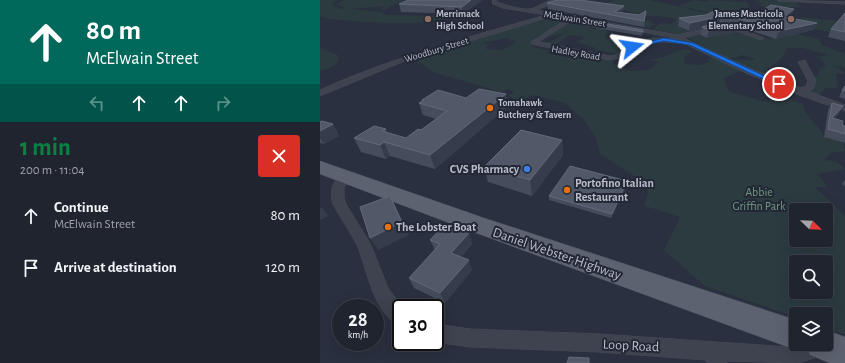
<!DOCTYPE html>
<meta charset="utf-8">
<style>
:root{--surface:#20242f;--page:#282c37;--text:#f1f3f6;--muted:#a2a4aa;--line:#3d414b;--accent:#0b8043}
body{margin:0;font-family:"Alegreya Sans",sans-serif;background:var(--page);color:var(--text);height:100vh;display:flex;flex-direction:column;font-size:15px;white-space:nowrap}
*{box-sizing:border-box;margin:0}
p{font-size:13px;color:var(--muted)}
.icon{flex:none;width:22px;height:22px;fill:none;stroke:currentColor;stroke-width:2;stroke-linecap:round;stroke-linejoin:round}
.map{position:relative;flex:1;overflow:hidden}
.panel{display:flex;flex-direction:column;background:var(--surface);width:320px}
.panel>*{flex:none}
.top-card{background:#00695c;color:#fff;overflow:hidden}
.needle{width:26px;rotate:113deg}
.tools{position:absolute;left:469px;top:203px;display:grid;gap:8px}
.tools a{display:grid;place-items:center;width:44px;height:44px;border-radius:4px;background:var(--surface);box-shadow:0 4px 16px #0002,0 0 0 1px var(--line);font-size:20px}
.speed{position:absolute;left:12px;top:299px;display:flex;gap:8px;font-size:20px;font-weight:700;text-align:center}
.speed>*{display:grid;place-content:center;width:52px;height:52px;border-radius:50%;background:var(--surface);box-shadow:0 4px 16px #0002,0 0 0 1px var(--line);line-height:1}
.speed small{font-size:10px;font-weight:400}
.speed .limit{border:2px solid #111;border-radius:6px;background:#fff;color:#111}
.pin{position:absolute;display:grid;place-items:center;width:34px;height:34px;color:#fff;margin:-17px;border:2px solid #fff;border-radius:50%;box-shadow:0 1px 4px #0007}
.me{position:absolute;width:44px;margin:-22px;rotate:75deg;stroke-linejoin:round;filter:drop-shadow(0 0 3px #0008)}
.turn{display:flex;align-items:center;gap:14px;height:84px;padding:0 20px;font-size:18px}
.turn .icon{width:52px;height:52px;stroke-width:2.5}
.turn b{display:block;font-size:28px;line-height:34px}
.lanes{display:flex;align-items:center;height:38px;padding:0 20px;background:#0003;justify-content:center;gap:20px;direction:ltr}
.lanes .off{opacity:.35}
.round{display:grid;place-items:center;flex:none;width:42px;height:42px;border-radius:4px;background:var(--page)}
.headline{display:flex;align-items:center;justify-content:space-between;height:68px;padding:0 20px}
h1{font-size:24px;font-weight:700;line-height:30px;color:var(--accent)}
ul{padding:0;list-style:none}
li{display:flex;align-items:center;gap:12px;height:52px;padding:0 20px}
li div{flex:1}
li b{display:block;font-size:15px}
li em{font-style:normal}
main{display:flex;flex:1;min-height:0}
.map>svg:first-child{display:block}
.green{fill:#2c3b40;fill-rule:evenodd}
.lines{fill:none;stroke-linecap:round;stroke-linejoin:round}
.minor-casing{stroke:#474c59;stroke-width:1}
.primary-casing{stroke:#474c59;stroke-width:1}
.minor{fill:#3e434f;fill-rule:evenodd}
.primary{fill:#5c626f;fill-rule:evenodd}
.wall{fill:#454d5d}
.shaded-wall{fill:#353c4c}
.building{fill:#515969;stroke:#626978}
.route{fill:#1a73e8;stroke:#114b97}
.education-dot{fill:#8d6e63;stroke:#222835;stroke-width:1.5}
.food-dot{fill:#e8710a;stroke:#222835;stroke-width:1.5}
.shop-dot{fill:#3f7fe0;stroke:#222835;stroke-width:1.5}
.labels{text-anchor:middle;stroke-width:4;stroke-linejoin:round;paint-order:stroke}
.far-poi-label{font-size:10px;font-weight:bold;fill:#babeca;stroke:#222835;text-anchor:start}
.far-street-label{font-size:10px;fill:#babeca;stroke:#222835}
.poi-label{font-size:12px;font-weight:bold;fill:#babeca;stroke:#222835;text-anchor:start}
.park-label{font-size:12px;fill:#749881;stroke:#222835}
.near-street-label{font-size:14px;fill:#babeca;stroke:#222835}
</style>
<main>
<section class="panel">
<div class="top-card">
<div class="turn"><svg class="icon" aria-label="ahead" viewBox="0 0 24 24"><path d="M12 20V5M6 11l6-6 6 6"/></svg><div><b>80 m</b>McElwain Street</div></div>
<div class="lanes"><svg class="icon off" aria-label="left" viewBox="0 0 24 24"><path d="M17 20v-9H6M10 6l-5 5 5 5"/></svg><svg class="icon" aria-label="ahead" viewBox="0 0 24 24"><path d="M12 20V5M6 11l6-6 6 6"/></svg><svg class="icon" aria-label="ahead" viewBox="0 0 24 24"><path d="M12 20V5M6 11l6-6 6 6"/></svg><svg class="icon off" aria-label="right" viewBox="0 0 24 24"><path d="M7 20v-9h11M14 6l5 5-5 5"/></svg></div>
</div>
<div class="headline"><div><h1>1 min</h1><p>200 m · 11:04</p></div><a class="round" style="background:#d93025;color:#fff"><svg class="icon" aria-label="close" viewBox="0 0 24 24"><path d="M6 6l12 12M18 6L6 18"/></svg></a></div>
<ul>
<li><svg class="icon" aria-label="ahead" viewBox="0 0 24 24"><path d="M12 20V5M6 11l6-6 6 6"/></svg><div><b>Continue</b><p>McElwain Street</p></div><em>80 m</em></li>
<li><svg class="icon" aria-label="arrive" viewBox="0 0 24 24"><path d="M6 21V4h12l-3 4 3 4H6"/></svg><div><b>Arrive at destination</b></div><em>120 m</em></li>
</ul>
</section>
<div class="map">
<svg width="525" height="363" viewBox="0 0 525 363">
<rect width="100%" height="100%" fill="#2a303f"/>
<path class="green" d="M0,0h17l-5,4 9,5 4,-1 -8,-4 6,-4h61l-20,10h-4l5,-4 -35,3 31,3 4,2v1l68,1c-26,12 -100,6 -130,2l2,-1h-5z
M294,0h36l169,39 3,6 23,9v14l-12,-3 12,8 -9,1 2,14h-12l-8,8 -6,-1 -6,-6 6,-10 7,-5v-5l7,-4 -7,-8 9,-2 -25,-7h-16c-3,10 -11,16 -20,21l19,12 -10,-1 -44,-20c9,-1 16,2 23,-1l-11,-4 -16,4 -42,-22 12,-2 10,4 27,-9 8,3 -9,1c4,1 9,-1 13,0 10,2 17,6 27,4l-22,-11 -9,3 -8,-2 8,-3 -52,-3 -9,7 11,4 -14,2 -26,-6 8,-6 10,1 5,-4c-8,-5 -33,-5 -41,-1l17,2 -1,2 4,1 -6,4 -34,-6 3,-1 -15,-1c16,-9 21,3 34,-6l-33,-10z
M374,0l14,2 -1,-2 40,2 4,9 -14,7 -58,-12z
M440,0l35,1 6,6h-38l-3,-2 2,-2 -7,-2z
M239,16l9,4 -27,17 -6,-1 3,1 -8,6 2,4 18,4 -4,2 23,5 10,-4 22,6 4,-2 9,3 -1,3 9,1 6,6 21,-1 9,-8 -7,-2c5,-2 9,-2 13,-3 12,-4 16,-11 29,-6l-8,5 -1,8 16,1 10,-4 -2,-2 7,-2 26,12v2l-17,7 5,14 39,10 5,-3 5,2 12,-1 13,4c2,14 15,18 21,33l19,5 2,9 -14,2 -7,7 12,1 9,8 -27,5 10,13h-13l30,29v119l-19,-7v-14h-30v3l-91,-31 -41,-36 16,-33 -35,-11 3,-14 -9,-13 -39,-25 -4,-16 -13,-19 -18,-16 -32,-8 -17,7 -7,-7 5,-2 -5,-4 -8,3 -68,-20 -20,-14 41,-14zM188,38l2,3 5,-1v3l-13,7 -16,-1v-2l4,-3 -9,-1zM476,210h30v30h-30zM476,262h30v30h-30z
M481,17l38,4 -10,11 -37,-7z
M265,20l5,2 -5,4 8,3 8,-2 5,3 -1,1 5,1 -6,5 11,3 17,-1 7,2 16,-5 3,3 -11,2 -28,13 -25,-4 2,-2 -19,-6 7,-5 -14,-2 -17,11 -14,-4c11,2 17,-3 25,-9l-18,5 -5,4 -5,-1 34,-20 1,2 8,1z
M0,47l7,4 11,4 1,4c-4,8 -11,10 -19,12z"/>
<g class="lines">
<defs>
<path id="minor" d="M173,0h4v2c9,3 24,8 33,7 9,-2 16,-9 24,-9l-7,6 -11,4 142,25 41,-10 20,3 25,10 -3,2 -25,-9 -17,-2 -36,9 71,32 47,18 5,-2 2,-5 -10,-19 7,-2 11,21 -3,8 -5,2 37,14v6l-49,-17 -1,-2 -47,-18 -71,-34 -2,3c-13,-2 -28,-2 -40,5 -9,5 -14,11 -25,12l-79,-16v-2l36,-23 -14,-3 -146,44 -87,36v-6c73,-33 149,-53 226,-75l-43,-7 -10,-4zM253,20l97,17 6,2c-15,-2 -33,-1 -46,7 -7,4 -12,9 -20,10l-71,-14z
M458,0l67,2v2l-65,-3z
M27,173l6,4 -9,10v11l2,6 25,41 17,43 15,20h-2v18c-27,-10 -34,-57 -44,-81 -7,-14 -17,-27 -24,-41 -4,-12 -1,-27 14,-31z
M115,324l35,5 129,5 191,13 9,-3h27v-6l5,1 2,7 -2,7 -33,10 -72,-2 1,2h-20l-1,-3 -107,-8 -129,-5 -35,-5z"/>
<path id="primary" d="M0,161l164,57 312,102v24h30v-14l19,7v26h-15l-20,-8 -4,-9 -10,4 -328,-120 -148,-56z"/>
</defs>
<use href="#minor" class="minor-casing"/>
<use href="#primary" class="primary-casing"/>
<use href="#minor" class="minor"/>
<use href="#primary" class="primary"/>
</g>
<path class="wall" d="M88,0h74l-19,14 -62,-2 -2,-8z
M227,3l76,9 -1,1 17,2 7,-4 -2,16 -96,-18z
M525,13v28l-17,-4 3,-8z
M386,15l44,3 42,-2 -3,2 28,5 -4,7 -37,9 -39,-13 -1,6 -29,6 -7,-3 2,-7 -13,3 -11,-5 1,-8z
M253,18l70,12 -1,6 -57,-10v-1l-12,-3z
M525,86v13l-6,-2 3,-7z
M146,98l42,8 -73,63 -45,-13 -4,3 -25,-7 -7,-14 32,-9 1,4 19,5 15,-8 15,-11 -13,-4 -4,-12 3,-2v-1z
M512,103l7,11 -5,5 8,6 3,1v17l-21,-6 4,-27z
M0,122l13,2 6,12 -15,8 -4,-1z
M242,140l1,15 -31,41 -44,-14 -4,-15z
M525,180v6l-3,-2z
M307,181v4l-16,33 -62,-18v-4z
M149,233l3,11 -11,13 11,13 -27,33 -31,-15 -5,-10 26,-28 -5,-10z"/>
<path class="shaded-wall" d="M151,0h11l-19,14 -1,-7z
M304,6l-1,6 -6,4 -2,-4z
M474,9l-2,7 -11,8 3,-7z
M401,16l-2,8 -17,3v1l-13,3 1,-8z
M497,23l-4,7 -37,9 3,-8z
M418,24l-2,8 -29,6 2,-8z
M186,94l2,12 -73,63 -5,-14z
M523,106l-4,8 -11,12 4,-8z
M13,124l6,12 -15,8 -4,-6v-7z
M242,140l1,15 -31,41 -2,-16z
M64,142l6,14 -4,3 -6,-14z
M307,181v4l-16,33 1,-4z
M70,196l19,39 -31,15 -8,-12z
M2,207l6,9 -8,4v-12z
M149,233l3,11 -17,19 -4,-10z
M149,260l3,10 -27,33 -5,-10z"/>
<path class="building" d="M88,0h63l-9,7 -63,-3z
M237,0h23l44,6 -9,6 24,3 7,-4 -2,10 -97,-18z
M451,5l23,4 -10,8 33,6 -38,8 -38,-12 -20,-3 -31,7 -11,-5 27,-3 8,-4 36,7z
M525,13v19l-14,-3z
M253,18l70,12v2l-58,-10h2z
M401,22l17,2 -29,6 -7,-3z
M525,86v5l-3,-1z
M159,89l27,5 -76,61 -46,-13 -4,3 -26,-7 20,-12 12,3 -4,2 24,7 12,-9 3,1 26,-19 -28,-8 5,-3h-2l16,-10 28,8z
M512,103l11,3 -11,12 11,3 -1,4 3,1v8l-17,-5z
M2,121l11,3 -13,7v-9z
M201,130l41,10 -32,40 -46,-13z
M250,166l57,15 -15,33 -63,-18z
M70,196l12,26 -32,16 -10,-31z
M125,224l24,9 -18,20 18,7 -29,33 -31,-15 31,-34 -10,-4z
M249,357l20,1v5h-22z"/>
<path class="route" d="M344,38l29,5 89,41 -6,1 -86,-40 -26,-4 -32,7 -3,-1z"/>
<g class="education-dot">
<circle cx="108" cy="19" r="4"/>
<circle cx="471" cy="19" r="4"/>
</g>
<g class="food-dot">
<circle cx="170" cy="108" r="4"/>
<circle cx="247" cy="190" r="4"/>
<circle cx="68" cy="227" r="4"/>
</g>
<circle class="shop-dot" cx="207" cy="169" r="4"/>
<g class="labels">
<g class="far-poi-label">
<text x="116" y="17">Merrimack<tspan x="116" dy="12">High School</tspan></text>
<text x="463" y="17" text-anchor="end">James Mastricola<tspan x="463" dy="12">Elementary School</tspan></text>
<text x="178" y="106">Tomahawk<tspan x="178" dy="12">Butchery &amp; Tavern</tspan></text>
</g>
<g class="far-street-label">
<text transform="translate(255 18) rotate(9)" y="4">McElwain Street</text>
<text transform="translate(116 49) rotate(-17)" y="4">Woodbury Street</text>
<text transform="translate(256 52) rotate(10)" y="4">Hadley Road</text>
</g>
<g class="poi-label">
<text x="199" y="173" text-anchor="end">CVS Pharmacy</text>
<text x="255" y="187">Portofino Italian<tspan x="255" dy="14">Restaurant</tspan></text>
<text x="76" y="231">The Lobster Boat</text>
</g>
<g class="park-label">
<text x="439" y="196">Abbie<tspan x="439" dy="14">Griffin Park</tspan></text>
</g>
<g class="near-street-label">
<text transform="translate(237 253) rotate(19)" y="5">Daniel Webster Highway</text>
<text transform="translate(311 345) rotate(3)" y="5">Loop Road</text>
</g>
</g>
</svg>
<div class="tools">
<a><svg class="needle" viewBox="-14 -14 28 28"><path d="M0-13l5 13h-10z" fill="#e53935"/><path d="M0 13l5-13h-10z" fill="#a2a4aa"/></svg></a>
<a><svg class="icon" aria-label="search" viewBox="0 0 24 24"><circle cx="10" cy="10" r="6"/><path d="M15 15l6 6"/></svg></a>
<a><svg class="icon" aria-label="layers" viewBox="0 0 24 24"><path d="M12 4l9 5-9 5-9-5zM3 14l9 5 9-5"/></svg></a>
</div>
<div class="speed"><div>28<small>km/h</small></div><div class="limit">30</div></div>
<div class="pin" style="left:459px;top:84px;background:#d93025"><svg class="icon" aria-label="arrive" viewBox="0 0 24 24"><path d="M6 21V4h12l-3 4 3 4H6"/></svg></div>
<svg class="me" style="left:312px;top:47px" viewBox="-20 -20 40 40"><path d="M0-17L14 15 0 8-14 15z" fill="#1a73e8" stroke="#fff" stroke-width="4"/></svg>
</div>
</main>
